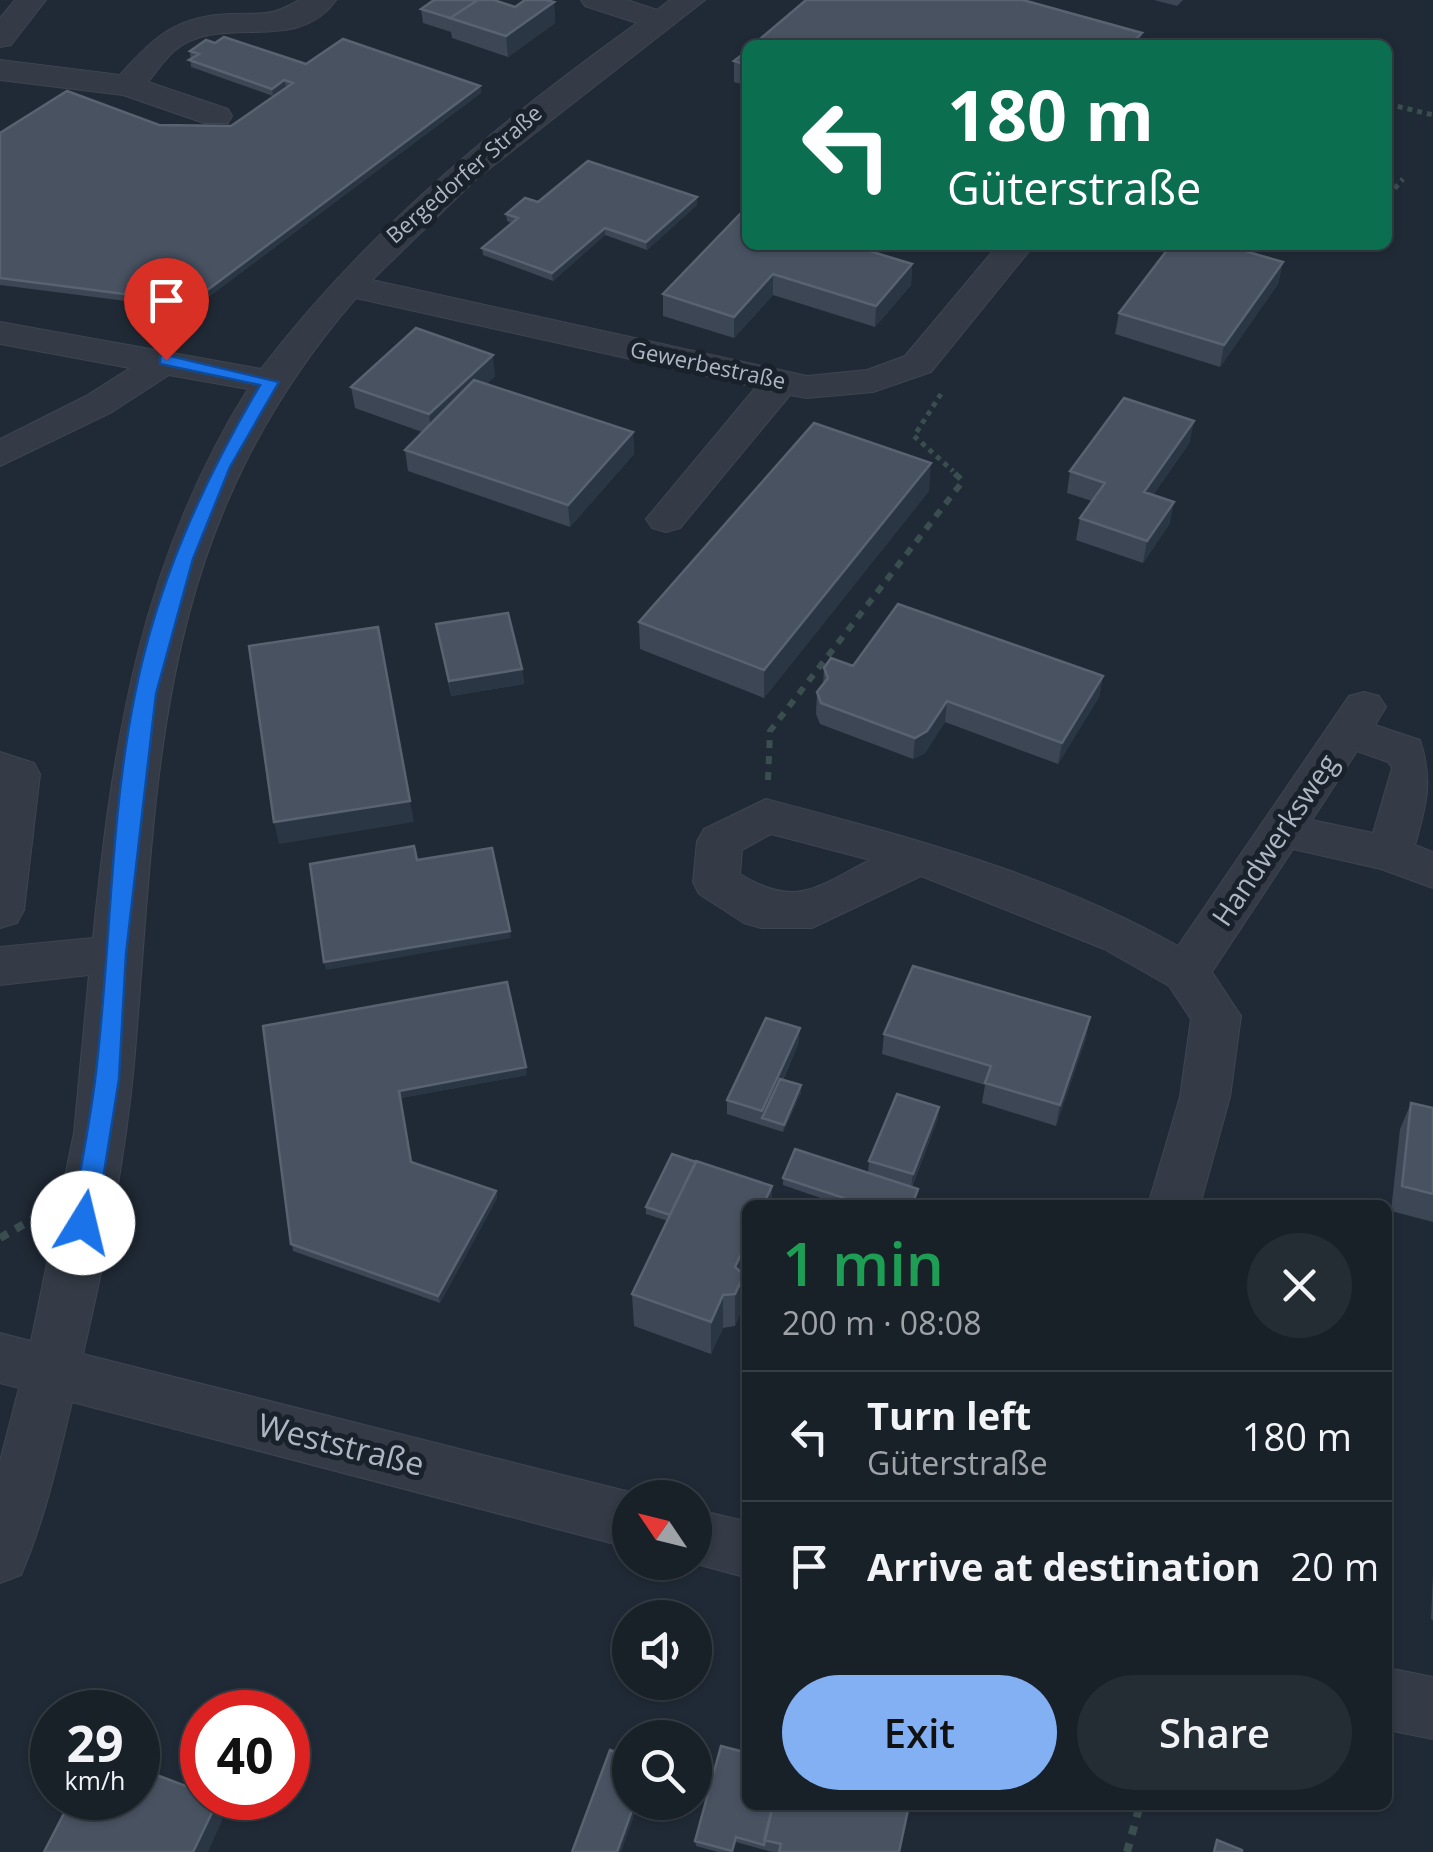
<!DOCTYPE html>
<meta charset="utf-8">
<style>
:root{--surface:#182028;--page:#252d34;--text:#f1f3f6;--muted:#9fa3a8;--line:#363e45;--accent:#83aff3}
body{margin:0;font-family:"Open Sans",sans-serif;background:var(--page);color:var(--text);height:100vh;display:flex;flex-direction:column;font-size:38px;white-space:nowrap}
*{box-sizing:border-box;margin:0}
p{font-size:32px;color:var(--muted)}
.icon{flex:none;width:55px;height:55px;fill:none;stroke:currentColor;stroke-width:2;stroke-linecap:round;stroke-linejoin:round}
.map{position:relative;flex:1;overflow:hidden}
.details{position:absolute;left:742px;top:1200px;width:650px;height:610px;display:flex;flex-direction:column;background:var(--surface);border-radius:15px;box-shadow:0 2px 8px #0004,0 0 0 2px var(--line)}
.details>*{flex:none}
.guide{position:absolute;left:742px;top:40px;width:650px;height:210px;border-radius:15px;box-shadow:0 2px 8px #0004,0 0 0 2px var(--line);background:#0b6e4f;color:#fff;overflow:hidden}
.needle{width:65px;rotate:305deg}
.fabs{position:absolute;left:612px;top:1480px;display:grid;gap:20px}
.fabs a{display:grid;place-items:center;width:100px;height:100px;border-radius:50%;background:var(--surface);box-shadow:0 2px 8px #0004,0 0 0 2px var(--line);font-size:50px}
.speed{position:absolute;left:30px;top:1690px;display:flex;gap:20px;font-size:50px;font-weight:700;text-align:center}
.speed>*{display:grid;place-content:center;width:130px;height:130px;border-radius:50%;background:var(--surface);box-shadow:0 2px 8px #0004,0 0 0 2px var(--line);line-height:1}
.speed small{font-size:25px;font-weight:400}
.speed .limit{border:15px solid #d22;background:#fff;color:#111}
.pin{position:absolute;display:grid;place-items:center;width:85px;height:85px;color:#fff;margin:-102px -42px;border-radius:50% 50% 50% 0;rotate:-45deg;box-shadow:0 0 10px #0007}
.pin .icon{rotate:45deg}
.me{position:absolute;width:110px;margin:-55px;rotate:9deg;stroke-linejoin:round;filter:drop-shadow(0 0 8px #0008)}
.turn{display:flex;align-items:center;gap:35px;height:210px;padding:0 40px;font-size:45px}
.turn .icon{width:130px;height:130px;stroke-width:2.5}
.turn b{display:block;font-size:70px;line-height:85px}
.round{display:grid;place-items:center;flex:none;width:105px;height:105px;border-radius:52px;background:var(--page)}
.summary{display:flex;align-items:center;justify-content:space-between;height:170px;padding:0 40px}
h1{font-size:60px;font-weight:600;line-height:75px;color:#1e9e55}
.cta{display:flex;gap:20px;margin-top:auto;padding:20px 40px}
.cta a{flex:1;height:115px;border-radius:60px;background:var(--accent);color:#111;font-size:40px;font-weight:600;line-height:115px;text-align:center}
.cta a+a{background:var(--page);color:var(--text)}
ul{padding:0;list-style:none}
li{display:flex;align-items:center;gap:30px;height:130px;padding:0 40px;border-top:2px solid var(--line)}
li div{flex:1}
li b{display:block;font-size:38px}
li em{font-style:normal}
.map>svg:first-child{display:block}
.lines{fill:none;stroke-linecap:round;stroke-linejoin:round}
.minor-casing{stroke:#3d4550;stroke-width:2}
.path-far2{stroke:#3b4e4f;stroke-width:5;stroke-dasharray:5 5;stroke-linecap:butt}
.path-far1{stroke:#3b4e4f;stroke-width:6;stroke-dasharray:8 8;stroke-linecap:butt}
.path{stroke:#3b4e4f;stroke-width:8;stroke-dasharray:9 9;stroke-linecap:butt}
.minor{fill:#343b46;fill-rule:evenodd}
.wall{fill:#3c4655}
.shaded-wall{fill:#2b3644}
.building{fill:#485261;stroke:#586270;stroke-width:2.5}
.route{fill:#1a73e8;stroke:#114b97;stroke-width:2.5}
.labels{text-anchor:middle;stroke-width:10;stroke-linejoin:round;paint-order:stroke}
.far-street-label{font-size:22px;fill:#aeb6c3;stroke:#19212b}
.street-label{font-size:28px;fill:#aeb6c3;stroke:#19212b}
.near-street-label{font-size:32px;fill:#aeb6c3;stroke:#19212b}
</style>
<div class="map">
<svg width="1433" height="1852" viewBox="0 0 1433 1852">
<rect width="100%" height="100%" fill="#202a36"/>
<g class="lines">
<defs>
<path id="minor" d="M15,0h31l-35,45 -11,2v-29z
M299,0h37c-40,57 -115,11 -162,51 -10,9 -18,21 -26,31l80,27 4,7 -4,7h-24l-81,-28 -123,-15v-20l120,15c33,-38 58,-60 112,-61 32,-1 38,3 67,-14z
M581,0h46l30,10 13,-10h35l-229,179 -104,101 435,96 60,-6 38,-14 93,-111h36l-103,127 -58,20 -66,6 -17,-3 -110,133 -14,4 -14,-4 -6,-9 110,-132 -400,-89c-204,236 -197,474 -222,766 -9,98 -29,195 -51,290l547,138 13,6h-13v50l-558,-146c-14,59 -27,117 -51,173l-21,8v-122l19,-73 -19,-5v-50l31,8 43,-208 15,-158 -89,10v-38l93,-9c20,-198 48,-378 155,-549l-79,-14 -57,37 -112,54v-27l86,-43 44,-28 -130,-24v-22l261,47c106,-138 235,-245 376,-346l-52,-17z
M1364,692l15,4 7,11 -11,18 45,15c13,39 7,64 -5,105l18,7v36l-52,-19 -88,-20 -81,123 29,44 -11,81 -30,108h-52l32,-108 11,-78 -22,-33 -65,-37 -183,-73 -109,52h-51l-17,-5 -45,-29 -6,-12 4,-41 7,-12 62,-30c140,37 285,75 412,147l171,-250zM1357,751l31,11 4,6 -19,65 -61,-13zM771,834l99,26c-54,27 -73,49 -130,14l2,-24z
M0,752l34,11 6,11 -16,136 -7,13 -17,5z
M695,1509l53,13v56l-59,-16h6z
M1388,1668l45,9v62l-45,-9z"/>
</defs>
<use href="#minor" class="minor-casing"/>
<path class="path-far2" d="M1388,104l45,11
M1388,196l15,-17
M941,394l-27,42 39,35"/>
<path class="path-far1" d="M768,780l2,-49 193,-250 -13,-12"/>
<path class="path" d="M0,1238l33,-19
M1127,1852l13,-47"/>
<use href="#minor" class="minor"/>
</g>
<path class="wall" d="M1154,0h29l-6,6z
M499,2l16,5 39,-5 1,21 -47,34 -56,-19 -1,-6 -28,-9 -2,-14z
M215,43l91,21 174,22 1,7 -294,220 -14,-6 -173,-22v-152l159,-8 72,1 56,-39 -14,9 -82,-29 -1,-16z
M748,50v36l-14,-4v-21z
M538,202l159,3 -50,45 -42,-15 -52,46 -70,-26 -1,-7 30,-25 -5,-2 -1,-7z
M741,213l171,51 -1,21 -36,42 -102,-32 -39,43 -71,-22v-22z
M882,245h30l-7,7z
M1283,262l-5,22 -58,83 -105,-33 4,-21z
M495,376l-9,8 147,48 1,22 -64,73 -162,-56 -3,-21 17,-18 -67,-24 -4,-21z
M1190,442l-37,53 17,28 -27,40 -67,-23 4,-22 12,-17 -25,-8 3,-22z
M929,491l-165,207 -124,-49 -1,-27z
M436,624l86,45 2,15 -73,12z
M853,666l250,10 -4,21 -41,67 -113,-42 -20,31 -12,6 -93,-35 -4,-10 1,-22 6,-7 1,-17z
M1090,1017l-4,21 -30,88 -74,-23 3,-18 -103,-31 2,-20z
M263,1026l264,49 -126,23 10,64 85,29 1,7 -57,105 -147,-52z
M799,1042l-16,38 18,13 -18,39 -56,-18v-14z
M1411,1103l22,5v114l-42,-11 9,-82z
M939,1107l-2,14 -25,66 6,2 -1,7 -76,9 -58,-20v-7l85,-5 1,-12z
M772,1186l-1,19h-23v67l-4,8 -1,27 -8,19 -12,2 -12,26 -77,-28 -2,-32 36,-73 -22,-7v-7z
M1433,1574v46l-2,-1z
M721,1746l178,106h-127l-36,-10 -3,10h-15l-22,-6 -1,-5z"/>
<path class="shaded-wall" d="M554,2l1,21 -47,34 -2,-21z
M1142,33l-2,12h-10z
M284,80l2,7 -13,9 -1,-7z
M480,86l1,7 -294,220 -1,-7z
M697,197v8l-50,45 -1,-8z
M605,228v7l-52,46 -1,-8z
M1283,262l-5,22 -58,83 4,-22z
M912,264l-1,21 -36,42 1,-21z
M773,274v21l-39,43v-21z
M493,355l2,21 -63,60 -3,-22z
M1194,421l-4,21 -50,71 4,-21z
M633,432l1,22 -64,73 -2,-22z
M931,463l-2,28 -165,207v-28z
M1174,502l-4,21 -27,40 4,-22z
M522,669l2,15 -73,12 -2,-15z
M1103,676l-4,21 -41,67 4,-21z
M947,701l-2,21 -20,31 -12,6 2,-21z
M410,801l4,21 -135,22 -5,-22z
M510,931l1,7 -185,32 -2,-8z
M1090,1017l-4,21 -30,88 4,-21z
M800,1028l-1,14 -34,77 -3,-1v-7z
M526,1067l1,8 -126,23 -2,-7z
M801,1085v8l-18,39 1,-7z
M939,1107l-2,14 -26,67 2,-14z
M772,1186l-1,19h-8z
M496,1191l1,7 -57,105 -2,-7z
M748,1240v32l-4,8 -1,27 -8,19v-59z
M723,1295v33l-12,26v-32z
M219,1798l7,14 -18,40h-15z
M635,1802h4l-18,50h-4z"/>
<path class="building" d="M434,0h44l-28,18 -29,-9z
M478,0h16l21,7 10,-7h21l8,2 -48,34 -56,-18z
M806,0h217l119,33 -12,12h-377z
M224,37l82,27 37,-25 137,47 -294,220 -15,-6 -171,-22v-145l67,-42 92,34 72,1 62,-43 -9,-3 -12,9 -83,-29 10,-6 -9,-3 16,-11 9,3z
M748,50v15l-14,-4z
M588,161l109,36 -51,45 -41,-14 -53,45 -70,-25 36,-30 -12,-4 19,-16 13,4z
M741,213l7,1v31h102l62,19 -36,42 -103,-32 -39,43 -71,-23z
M1171,245h53l59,17 -59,83 -105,-32z
M416,328l77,27 -64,59 -78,-27z
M474,380l159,52 -65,73 -163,-55z
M1124,398l70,23 -50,71 30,10 -27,39 -67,-23 25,-35 -35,-12z
M814,423l117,40 -167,207 -125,-48z
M898,604l205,72 -41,67 -115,-42 -20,30 -12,7 -94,-35 -4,-11 11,-14 -4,-10 7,-10 22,8z
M508,613l14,56 -73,12 -13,-57z
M378,627l32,174 -136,21 -25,-176z
M414,846l3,14 75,-12 18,83 -186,31 -14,-98z
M913,966l177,51 -30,88 -75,-22 6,-17 -107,-32z
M507,982l19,85 -127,24 12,71 85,29 -58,105 -147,-52 -28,-218z
M766,1018l34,10 -38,83 -35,-11z
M780,1079l21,6 -17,40 -22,-7z
M897,1094l42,13 -26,67 -44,-13z
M1411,1103l22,5v86l-31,-8z
M795,1149l123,40 -6,16h-71l3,-7 -61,-20z
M672,1154l24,8 -26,53 -24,-8z
M696,1161l76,25 -9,19h-15v35l-13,27 9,8 -9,19 -12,1 -12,27 -79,-28z
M721,1746l27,7v52h25l-9,40 -28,-8 -4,14 -37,-10z
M610,1750l20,7v45h5l-18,50h-45z
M138,1768l64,24v6h17l-26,54h-149l28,-54h66z
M773,1805h136l-10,47h-120l2,-8 -17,-4z
M1217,1840l25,10v2h-28z"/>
<path class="route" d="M166,355l113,27 -49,85 -37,92 -37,135 -30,260 -7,125 -23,144 -13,11 -12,-11c8,-47 18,-95 24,-143 16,-127 14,-259 40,-386 22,-111 68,-212 125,-309l-100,-21v-8z"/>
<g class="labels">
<g class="far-street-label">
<text transform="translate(464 174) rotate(-41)" y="8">Bergedorfer Straße</text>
<text transform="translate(708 365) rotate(12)" y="8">Gewerbestraße</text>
</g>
<g class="street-label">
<text transform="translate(1275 840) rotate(-56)" y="10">Handwerksweg</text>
</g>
<g class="near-street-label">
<text transform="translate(341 1445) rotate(14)" y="11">Weststraße</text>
</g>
</g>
</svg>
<div class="fabs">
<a><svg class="needle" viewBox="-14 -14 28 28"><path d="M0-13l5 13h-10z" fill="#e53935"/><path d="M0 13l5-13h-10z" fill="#9fa3a8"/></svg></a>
<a><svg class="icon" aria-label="sound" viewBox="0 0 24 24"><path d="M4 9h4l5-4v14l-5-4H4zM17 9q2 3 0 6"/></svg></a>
<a><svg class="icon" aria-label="search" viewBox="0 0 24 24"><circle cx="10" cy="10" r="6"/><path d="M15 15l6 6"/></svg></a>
</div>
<div class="speed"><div>29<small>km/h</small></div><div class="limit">40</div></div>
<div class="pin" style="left:166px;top:360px;background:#d93025"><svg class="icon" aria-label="arrive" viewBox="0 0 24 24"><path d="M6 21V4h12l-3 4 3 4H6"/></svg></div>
<svg class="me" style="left:83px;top:1223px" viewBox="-20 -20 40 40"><circle r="19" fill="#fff"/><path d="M0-13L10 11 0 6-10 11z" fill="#1a73e8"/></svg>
<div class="guide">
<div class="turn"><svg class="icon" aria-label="left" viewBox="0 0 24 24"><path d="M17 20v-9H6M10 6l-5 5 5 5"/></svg><div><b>180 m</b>Güterstraße</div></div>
</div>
<section class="details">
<div class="summary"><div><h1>1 min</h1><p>200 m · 08:08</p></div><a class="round"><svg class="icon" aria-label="close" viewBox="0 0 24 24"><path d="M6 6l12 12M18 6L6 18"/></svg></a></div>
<ul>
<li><svg class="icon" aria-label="left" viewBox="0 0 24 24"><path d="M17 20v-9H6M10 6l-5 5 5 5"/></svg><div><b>Turn left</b><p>Güterstraße</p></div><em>180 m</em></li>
<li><svg class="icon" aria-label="arrive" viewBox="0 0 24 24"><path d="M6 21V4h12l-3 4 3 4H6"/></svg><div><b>Arrive at destination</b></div><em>20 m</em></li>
</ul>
<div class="cta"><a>Exit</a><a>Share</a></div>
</section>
</div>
